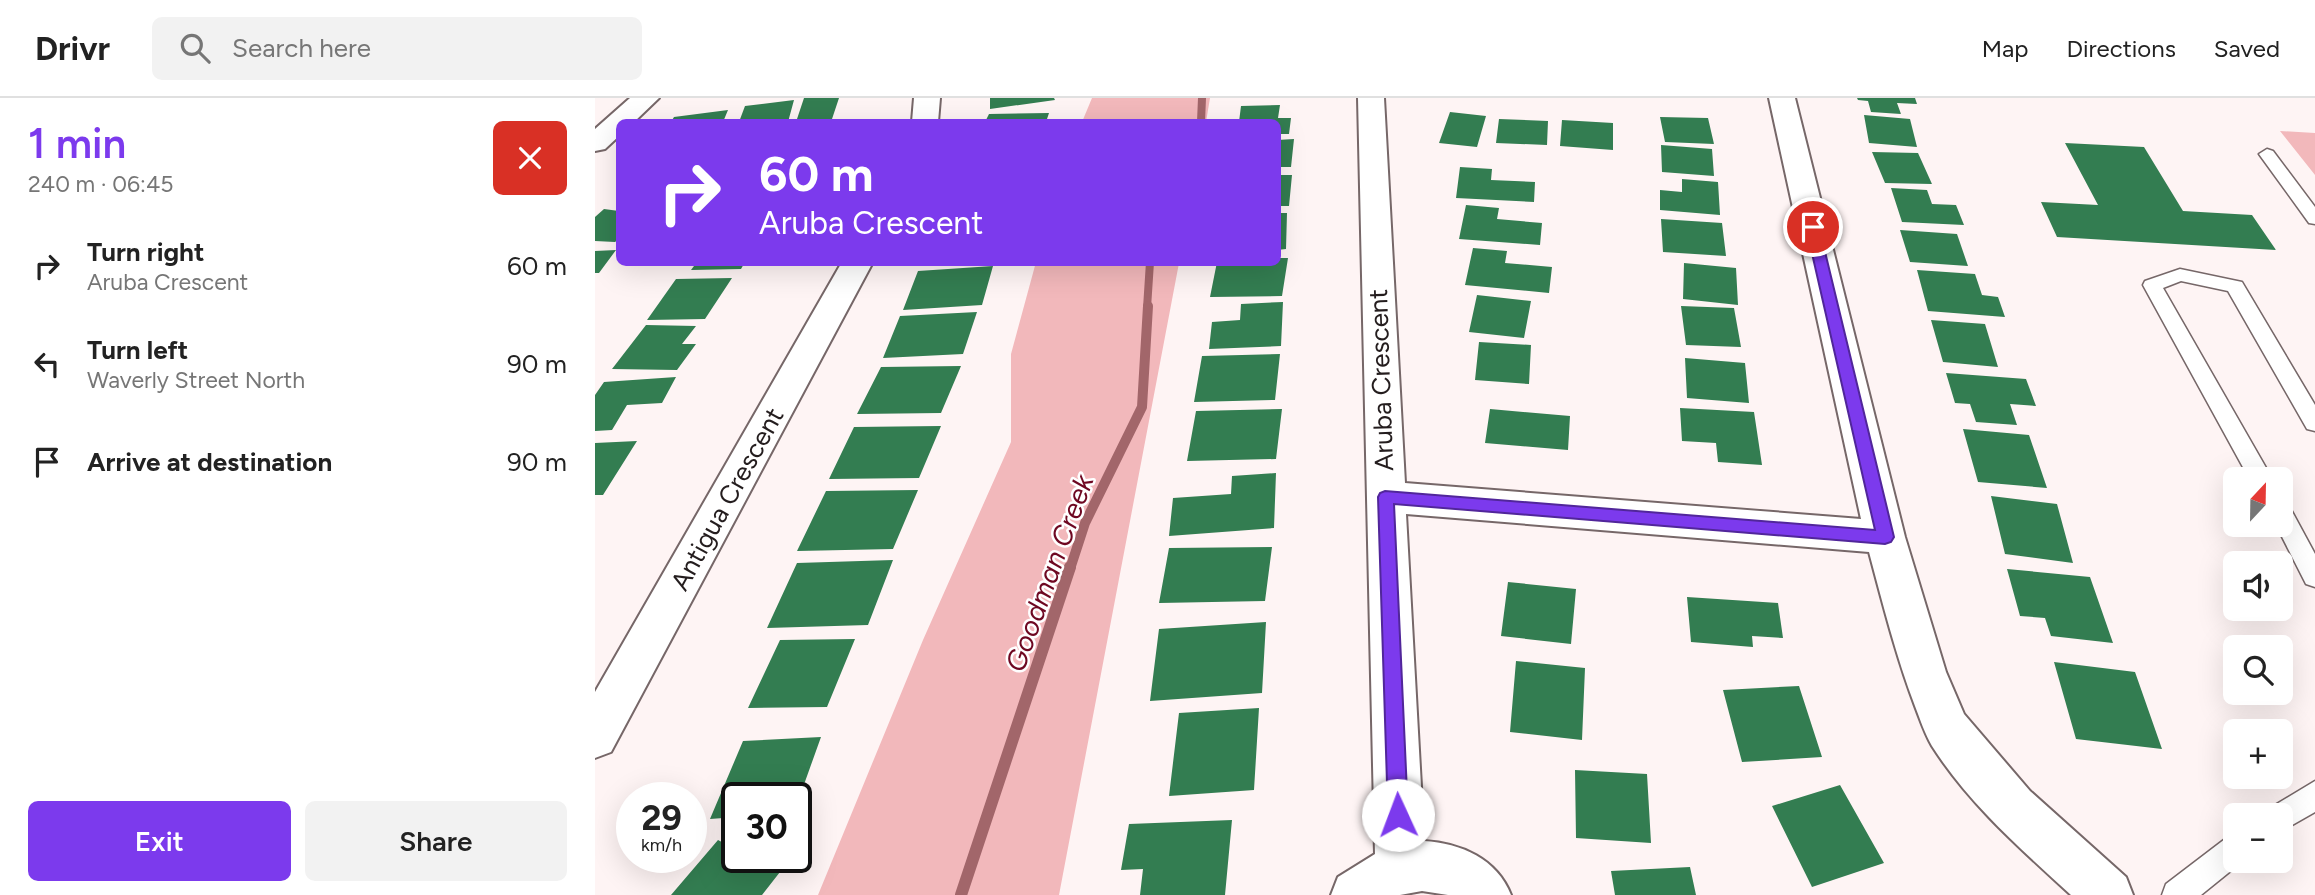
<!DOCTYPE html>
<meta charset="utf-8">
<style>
:root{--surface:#fff;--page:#f2f2f2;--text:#222;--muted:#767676;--line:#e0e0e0;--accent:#7c3aed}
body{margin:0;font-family:Figtree,sans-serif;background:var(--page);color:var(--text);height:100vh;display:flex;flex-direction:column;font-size:26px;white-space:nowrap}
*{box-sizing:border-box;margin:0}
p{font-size:23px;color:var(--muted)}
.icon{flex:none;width:38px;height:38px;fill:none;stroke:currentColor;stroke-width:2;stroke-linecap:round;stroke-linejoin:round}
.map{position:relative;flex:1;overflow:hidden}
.panel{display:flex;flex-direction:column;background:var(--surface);width:595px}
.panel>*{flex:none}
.top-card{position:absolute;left:21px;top:21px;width:665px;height:147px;border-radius:10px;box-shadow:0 7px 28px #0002;background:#7c3aed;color:#fff;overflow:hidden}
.needle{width:46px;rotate:22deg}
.controls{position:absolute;left:1628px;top:369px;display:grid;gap:14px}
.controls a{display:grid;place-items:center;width:70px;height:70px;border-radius:10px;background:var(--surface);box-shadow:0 7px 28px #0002;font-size:35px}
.speed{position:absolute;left:21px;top:684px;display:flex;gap:14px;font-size:35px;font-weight:700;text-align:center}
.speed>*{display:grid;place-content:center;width:91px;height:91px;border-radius:50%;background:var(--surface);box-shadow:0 7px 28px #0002;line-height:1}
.speed small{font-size:18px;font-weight:400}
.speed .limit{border:4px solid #111;border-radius:10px;background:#fff;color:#111}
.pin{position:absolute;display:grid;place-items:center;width:60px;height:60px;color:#fff;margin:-30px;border:4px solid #fff;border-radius:50%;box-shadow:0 2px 7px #0007}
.me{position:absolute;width:77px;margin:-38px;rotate:358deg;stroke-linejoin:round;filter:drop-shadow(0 0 5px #0008)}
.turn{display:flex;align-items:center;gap:24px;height:147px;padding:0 28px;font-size:32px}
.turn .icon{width:91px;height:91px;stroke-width:2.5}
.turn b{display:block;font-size:49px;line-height:60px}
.round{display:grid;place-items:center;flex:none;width:74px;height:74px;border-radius:10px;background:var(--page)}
.overview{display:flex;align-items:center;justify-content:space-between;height:119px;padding:0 28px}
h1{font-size:42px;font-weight:600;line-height:52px;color:var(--accent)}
.action{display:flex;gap:14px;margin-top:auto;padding:14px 28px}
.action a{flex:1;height:80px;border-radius:10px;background:var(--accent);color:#fff;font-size:28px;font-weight:600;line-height:80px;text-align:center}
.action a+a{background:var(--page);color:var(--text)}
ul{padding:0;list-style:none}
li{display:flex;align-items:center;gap:21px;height:98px;padding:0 28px}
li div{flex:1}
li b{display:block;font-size:26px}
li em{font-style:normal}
header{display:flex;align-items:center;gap:42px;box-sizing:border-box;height:98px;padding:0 35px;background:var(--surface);border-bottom:2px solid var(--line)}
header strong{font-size:33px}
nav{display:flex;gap:38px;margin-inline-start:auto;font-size:24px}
.search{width:490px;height:63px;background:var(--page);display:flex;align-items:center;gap:18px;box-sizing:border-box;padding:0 24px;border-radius:10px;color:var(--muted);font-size:26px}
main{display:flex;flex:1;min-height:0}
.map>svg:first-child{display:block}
.green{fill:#f2b8bb}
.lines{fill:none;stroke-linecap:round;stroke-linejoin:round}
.stream-far2{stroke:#a2666a;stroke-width:8}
.stream-far1{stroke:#a2666a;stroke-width:10}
.stream{stroke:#a2666a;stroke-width:12}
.building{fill:#337d51}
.lane-casing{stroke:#766768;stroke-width:3}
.street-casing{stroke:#766768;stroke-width:4}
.lane{fill:#fff;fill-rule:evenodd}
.street{fill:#fff;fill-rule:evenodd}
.route{fill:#7c3aed;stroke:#51269a;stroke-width:2}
.labels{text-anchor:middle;stroke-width:5;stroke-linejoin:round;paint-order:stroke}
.street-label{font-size:26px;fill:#241d1e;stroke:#fff}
.water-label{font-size:28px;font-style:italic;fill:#6e0721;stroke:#fff}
</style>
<header>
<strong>Drivr</strong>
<div class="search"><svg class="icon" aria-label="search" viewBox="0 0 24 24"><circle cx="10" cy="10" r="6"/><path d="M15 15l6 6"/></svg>Search here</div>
<nav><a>Map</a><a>Directions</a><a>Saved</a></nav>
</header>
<main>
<section class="panel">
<div class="overview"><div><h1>1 min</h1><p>240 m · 06:45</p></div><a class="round" style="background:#d93025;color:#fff"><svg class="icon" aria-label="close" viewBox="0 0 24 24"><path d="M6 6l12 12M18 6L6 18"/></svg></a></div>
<ul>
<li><svg class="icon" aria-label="right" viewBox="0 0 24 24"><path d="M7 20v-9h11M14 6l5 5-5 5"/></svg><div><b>Turn right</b><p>Aruba Crescent</p></div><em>60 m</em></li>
<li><svg class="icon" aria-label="left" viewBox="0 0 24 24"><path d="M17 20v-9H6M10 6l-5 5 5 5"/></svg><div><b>Turn left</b><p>Waverly Street North</p></div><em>90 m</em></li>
<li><svg class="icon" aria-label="arrive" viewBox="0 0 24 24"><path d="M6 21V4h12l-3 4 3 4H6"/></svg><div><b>Arrive at destination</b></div><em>90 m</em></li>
</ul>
<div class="action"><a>Exit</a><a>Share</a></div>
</section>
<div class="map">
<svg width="1720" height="797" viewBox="0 0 1720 797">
<rect width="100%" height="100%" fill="#fef4f4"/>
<path class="green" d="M497,0h118l-4,24h-124z
M1685,33l35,2v42z
M441,164l143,1 -120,632h-241l105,-255 88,-198v-88z"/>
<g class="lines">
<path class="stream-far2" d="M606,24l1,-24
M552,210l3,-46"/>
<path class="stream-far1" d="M475,471l15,-46 57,-116 6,-101"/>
<path class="stream" d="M366,797l109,-328"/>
</g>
<path class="building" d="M209,0h35l-8,24h-35z
M395,0h64l1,2 -65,9z
M1262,0h58l2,6 -20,-1 4,11 -30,-2 -3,-11 -10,-1z
M199,2l-6,22h-49l6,-16z
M685,7l-2,13h13l-2,16h-12v-12h-38l2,-16z
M133,12l-5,12h-52l3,-5z
M855,14l36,4 -9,31 -38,-4z
M454,15l-3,9h-61l4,-8z
M1269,17l46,4 7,28 -48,-4z
M1065,19l48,1 6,26 -49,-2z
M904,21l49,2 -1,24 -51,-2z
M967,22l51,3v27l-53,-4z
M699,41l-3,28h-14v-27z
M1470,45l79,4 39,64 69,4 24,35 -219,-13 -16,-35 57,3z
M1066,47l51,4 2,27 -52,-4z
M1277,54l46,1 14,31 -47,-1z
M865,69l32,2 -1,11 44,2 -1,20 -78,-4z
M682,77h15l-3,31h-12z
M1087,81l36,3 2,33 -60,-5v-20l22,2z
M1296,90l36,2 5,14 24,1 8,20 -62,-3z
M871,107l33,3 -2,11 45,4 -2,22 -81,-6z
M9,111l15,2v28l-4,3 -20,-1v-24z
M682,115h10l-1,36 -9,1z
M1066,121l61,4 4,33 -63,-4z
M1305,132l57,4 11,32 -58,-4z
M878,150l34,3 -2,12 47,4 -3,26 -84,-8z
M21,152l-17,23h-4v-22z
M682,160h11l-6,38 -72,1 7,-35h60z
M102,164h48l-4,7 -50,1z
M1089,165l52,5 2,37 -55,-6z
M398,168l-11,39 -79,5 15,-39z
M1322,172l58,4 7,21 16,2 7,20 -77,-6z
M137,180l-27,41 -58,1 29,-41z
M882,197l54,6 -7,37 -55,-6z
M688,204l-2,44 -72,3 3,-27 28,-2 1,-16z
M1086,208l53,2 7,39 -55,-2z
M382,214l-14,42 -80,4 17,-42z
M1336,222l54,4 13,43 -55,-5z
M51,227l50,1 -14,18h14l-19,26 -65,-1z
M884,244l52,3 -2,39 -54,-4z
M685,256l-5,46 -81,2 8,-46z
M1090,260l60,5 4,40 -62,-5z
M366,268l-20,47 -84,1 24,-47z
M1351,275l80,6 10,27 -26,-2 7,21 -41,-3 -6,-18 -15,-1z
M81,279l-14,26 -35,2 -15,25 -17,1v-36l9,-13z
M1085,310l74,4 8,53 -44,-3 -2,-19 -34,-2z
M687,311l-6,50 -89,2 9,-50z
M895,311l80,7 -2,34 -83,-7z
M346,328l-22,52 -90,1 25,-52z
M1368,331l66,6 18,53 -69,-6z
M42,343l-34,54h-8v-52z
M681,375l-2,55 -105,8 4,-38 58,-4 1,-18z
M323,392l-25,59 -96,2 29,-60z
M1396,398l66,8 16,59 -68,-9z
M677,449l-7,54 -106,2 10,-55z
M298,462l-25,65 -101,3 30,-65z
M1412,471l83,8 23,66 -62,-7 -6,-18 -25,-2z
M913,484l68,7 -5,55 -70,-8z
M1092,499l91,6 5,35 -31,-2 1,11 -62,-5z
M671,524l-4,71 -112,8 9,-72z
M260,541l-28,68 -79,1 32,-68z
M921,563l69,7 -3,72 -72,-8z
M1459,564l81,10 27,77 -86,-10z
M1204,588l23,71 -80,5 -19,-72z
M664,610l-5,82 -85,6 10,-83z
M226,639l-24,67 -1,-6h-59v19l-27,2 33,-78z
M980,672l72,4 4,69 -75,-5z
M1245,687l44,78 -72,24 -40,-81z
M637,722l-7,75h-85l3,-26 -22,1 8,-46z
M123,742l19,10v8h15l28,14 -18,23h-91z
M1095,769l6,28h-81l-4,-24z"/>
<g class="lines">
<defs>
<path id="lane" d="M1672,51l6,2 42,56v17l-6,-1 -50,-69z
M1585,171l62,13 73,123v26l-8,-2 -79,-138 -47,-10 -18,7 110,192h-23l-107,-195 2,-4z
M1685,404l8,2 27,50v33l-9,-3 -30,-59h4z
M1720,683v31l-35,20v-16h-13l3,-8z
M1640,736v27h8l-42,34h-39l4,-11 59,-45z"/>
<path id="street" d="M35,0h29l-25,24h-15v14l-14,13 -10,2v-22z
M319,0h26l-2,24h-26z
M763,0h26l21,385 456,36 -92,-421h26l110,439 41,135 18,42 66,77 96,86 7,18h-62c-50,-46 -102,-91 -139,-149 -7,-12 -12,-27 -17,-40 -19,-50 -32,-102 -46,-154l-463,-38 18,327c37,2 73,18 87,54h-63l-26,-4 -22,4h-69l7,-18 37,-23z
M247,164h31l-262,490 -16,6v-66z"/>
</defs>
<use href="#lane" class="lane-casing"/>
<use href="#street" class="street-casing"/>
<use href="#lane" class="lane"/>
<use href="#street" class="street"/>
</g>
<path class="route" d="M1218,125l6,4 75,310 -3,5 -6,2 -491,-40 14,311 -3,7 -7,3 -8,-3 -2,-7 -10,-318 2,-4 5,-2 490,39 -69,-303z"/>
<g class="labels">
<g class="street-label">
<text transform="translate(786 282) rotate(-92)" y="9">Aruba Crescent</text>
<text transform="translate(132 401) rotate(-61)" y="9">Antigua Crescent</text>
</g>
<g class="water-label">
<text transform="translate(454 475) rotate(-70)" y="10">Goodman Creek</text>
</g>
</g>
</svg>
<div class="controls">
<a><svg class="needle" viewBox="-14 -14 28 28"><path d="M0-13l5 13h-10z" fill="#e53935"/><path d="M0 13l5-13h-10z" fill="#767676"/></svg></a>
<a><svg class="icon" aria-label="sound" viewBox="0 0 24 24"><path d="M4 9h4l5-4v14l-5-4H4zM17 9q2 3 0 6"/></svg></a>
<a><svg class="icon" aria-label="search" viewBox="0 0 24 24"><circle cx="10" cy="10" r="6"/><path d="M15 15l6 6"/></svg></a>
<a>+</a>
<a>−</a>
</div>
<div class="speed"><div>29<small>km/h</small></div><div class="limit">30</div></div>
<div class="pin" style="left:1218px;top:129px;background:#d93025"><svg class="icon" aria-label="arrive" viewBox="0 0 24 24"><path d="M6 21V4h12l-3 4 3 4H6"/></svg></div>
<svg class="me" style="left:803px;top:717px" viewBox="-20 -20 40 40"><circle r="19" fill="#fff"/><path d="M0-13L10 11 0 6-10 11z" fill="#7c3aed"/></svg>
<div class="top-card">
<div class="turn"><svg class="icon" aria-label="right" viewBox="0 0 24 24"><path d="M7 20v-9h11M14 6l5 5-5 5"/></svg><div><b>60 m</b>Aruba Crescent</div></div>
</div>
</div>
</main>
